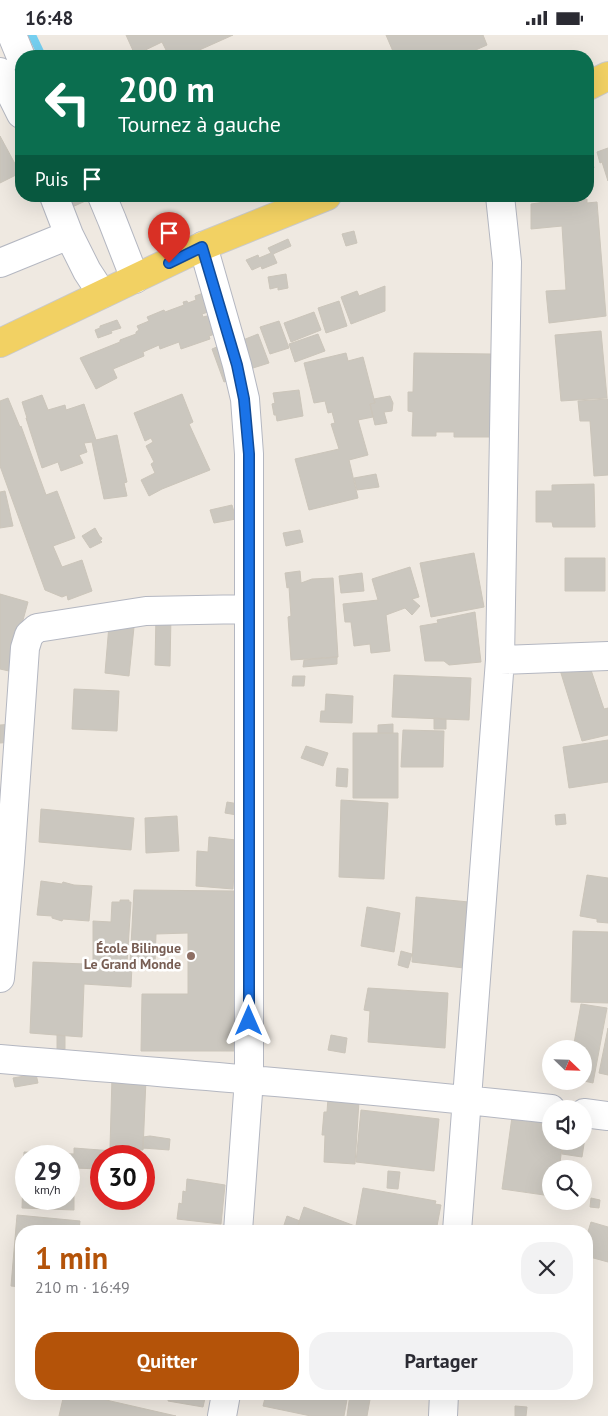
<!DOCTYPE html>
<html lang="fr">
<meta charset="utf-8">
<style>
:root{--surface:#fff;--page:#f2f2f3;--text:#2b2b33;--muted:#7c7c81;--accent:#b45309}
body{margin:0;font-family:"PT Sans",sans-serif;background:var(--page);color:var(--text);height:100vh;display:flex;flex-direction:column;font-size:19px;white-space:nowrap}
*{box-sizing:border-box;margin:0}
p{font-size:16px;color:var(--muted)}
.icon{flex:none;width:28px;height:28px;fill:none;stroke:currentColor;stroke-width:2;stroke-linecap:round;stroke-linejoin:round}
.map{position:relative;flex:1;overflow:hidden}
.drawer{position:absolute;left:15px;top:1190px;width:578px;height:175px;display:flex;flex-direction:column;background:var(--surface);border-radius:20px;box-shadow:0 5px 20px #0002}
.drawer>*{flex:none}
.top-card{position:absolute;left:15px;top:15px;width:579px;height:152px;border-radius:20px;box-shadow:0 5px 20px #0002;background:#0b6e4f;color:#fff;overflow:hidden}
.needle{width:32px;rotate:113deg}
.tools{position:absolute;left:542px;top:1005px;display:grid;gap:10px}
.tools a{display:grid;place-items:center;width:50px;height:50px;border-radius:50%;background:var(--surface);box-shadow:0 5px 20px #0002;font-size:25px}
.speed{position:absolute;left:15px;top:1110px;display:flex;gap:10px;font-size:25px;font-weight:700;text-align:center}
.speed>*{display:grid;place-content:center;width:65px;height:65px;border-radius:50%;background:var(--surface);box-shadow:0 5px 20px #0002;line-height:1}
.speed small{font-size:12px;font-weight:400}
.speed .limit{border:8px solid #d22;background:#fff;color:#111}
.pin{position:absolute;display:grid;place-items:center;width:42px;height:42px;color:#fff;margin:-51px -21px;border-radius:50% 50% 50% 0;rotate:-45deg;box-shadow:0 0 5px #0007}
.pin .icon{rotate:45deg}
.me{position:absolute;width:55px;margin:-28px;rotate:0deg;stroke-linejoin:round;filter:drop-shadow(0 0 4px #0008)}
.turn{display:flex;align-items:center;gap:18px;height:105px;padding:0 20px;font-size:22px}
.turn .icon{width:65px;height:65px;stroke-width:2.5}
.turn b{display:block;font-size:35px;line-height:42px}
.then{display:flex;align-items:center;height:48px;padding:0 20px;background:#0003;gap:10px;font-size:19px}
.round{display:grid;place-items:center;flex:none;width:52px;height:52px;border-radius:20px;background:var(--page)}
.overview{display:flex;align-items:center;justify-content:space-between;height:85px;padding:0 20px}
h1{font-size:30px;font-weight:700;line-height:38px;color:var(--accent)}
.cta{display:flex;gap:10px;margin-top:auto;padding:10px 20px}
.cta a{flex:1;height:58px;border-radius:20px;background:var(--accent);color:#fff;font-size:20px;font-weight:700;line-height:58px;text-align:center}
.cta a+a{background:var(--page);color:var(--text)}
.status{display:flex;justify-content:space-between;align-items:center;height:35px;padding:0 25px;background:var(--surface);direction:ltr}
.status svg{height:14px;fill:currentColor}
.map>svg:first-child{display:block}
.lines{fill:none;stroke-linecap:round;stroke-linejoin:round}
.stream{stroke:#75cff0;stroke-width:8}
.building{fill:#cbc7bf;stroke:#cbc5ba;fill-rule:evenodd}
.minor-casing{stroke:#b4b7c1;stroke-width:30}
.major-casing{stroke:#c9c9c9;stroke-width:30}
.minor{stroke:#fff;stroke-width:28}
.major{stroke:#f2d163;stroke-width:28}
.route-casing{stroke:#114b97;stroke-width:12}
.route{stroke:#1a73e8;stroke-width:9}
.education-dot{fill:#8d6e63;stroke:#fff;stroke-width:2}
.labels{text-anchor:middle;stroke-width:5;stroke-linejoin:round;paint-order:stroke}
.education-label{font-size:14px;font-weight:bold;fill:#785e54;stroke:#fff;text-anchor:end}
</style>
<div class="status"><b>16:48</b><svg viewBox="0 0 49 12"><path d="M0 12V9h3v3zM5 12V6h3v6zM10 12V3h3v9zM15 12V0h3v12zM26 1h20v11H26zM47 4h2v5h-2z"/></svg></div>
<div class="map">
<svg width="608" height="1381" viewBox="0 0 608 1381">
<rect width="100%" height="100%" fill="#efe9e1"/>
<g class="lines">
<path class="stream" d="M32,0l10,21"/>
</g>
<path class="building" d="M126,0h107l-47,21h-17l-7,-14 -27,13z
M386,0h97l4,10 -25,11h-4l-1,-3 -7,3h-55z
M0,101l20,37 -20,10z
M589,113l5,20 -6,2v-21z
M608,113v33l-6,-19 -2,1 -3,-11z
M64,161h27l1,2 -22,10z
M580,162v3l7,-1v4l10,-1 9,114 -57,7 -3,-32 20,-1 -4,-64 -31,3v-25z
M354,196l3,12 -11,3 -4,-12z
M288,204l3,7 -18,8 4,9 -15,6 -1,-3 -9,4 -6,-10 12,-5 1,3 12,-5 -3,-5z
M286,239l2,14 -10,2v-3l-8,2 -2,-12z
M385,251v25l-34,13 -10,-27 16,-6 2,5z
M209,256l8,18 -15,5 1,3 12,-3 6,18 -12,4 1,3 -29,10 -2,-7 -19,7 -1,-4 -16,7 1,4 -31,13 4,9 -21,11 -16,-31 40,-16v-2l16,-6v-2l3,-2 -2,-4 12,-5 -2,-4 17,-7 1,2 19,-7 -1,-3 4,-1 1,2 8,-3 -1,-4z
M339,266l8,25 -21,7 -8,-25z
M314,277l7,18 -30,12 -7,-19z
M117,285l4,8 -10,3 1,2 -14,5 -3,-8 5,-2v-2z
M279,286l10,27 -19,6 -10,-27z
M601,296l6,67 -46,3 -6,-66z
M258,299l11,29 -16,5 -10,-28z
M318,299l7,17 -30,11 -6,-18z
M224,309l13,34 -13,4 -12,-33z
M346,318l2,8 15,-4 12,46 -5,1 3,13 -15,3 10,35 -19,5 9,38 -49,12 -14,-51 44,-10 -8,-25 4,-1 -3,-11 -4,1 -3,-12 -11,2 -10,-40z
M414,318l77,1 -1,40h4l1,19h-5v24h-36v-5h-18v4h-24l1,-24 -5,-1v-19h5z
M299,355l4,26 -26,5 -1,-6h-2l-2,-11 3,-1 -2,-10z
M182,359l11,28 -4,2 21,46 -48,19 -13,7 -8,-16 14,-7 -4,-9 3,-2 -8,-16 7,-4 -2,-4 -6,3 -11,-28z
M42,360l6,15 17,-5 1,5 18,-6 12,36 21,-5 10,47 -3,1 3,13 -23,3 -12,-57 -8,1 3,9 -8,3 4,8 -22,8 -3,-9 -16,6 -16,-50h1l-5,-16z
M390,361l3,7 -1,8 -8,1 3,11 -12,2 -5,-21 5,-1 -1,-4z
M8,363l12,29 1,-1 25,69 11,-4 18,47 -22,8 9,21 20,-7 10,31 -24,9 -1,-5 -5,2 -17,-7 -45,-124v-65z
M608,364v76l-14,1 -4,-55h-10l-2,-20z
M376,439l3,13 -22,3 -3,-12z
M594,449l1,43h-42l-1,-5h-16v-31h16v-6z
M5,456l8,35 -13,2v-36z
M232,470l4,14 -22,4 -4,-13z
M95,493l5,9h1l1,2 -2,1 2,2 -12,6 -8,-12z
M300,495l3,12 -17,4 -3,-13z
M474,518l10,54 -53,10 -11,-54z
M565,523h40v33h-40z
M410,532l9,30 -7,2 8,7 -8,9 -7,-7 -19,7 4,36 -19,2 -1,-9 -16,2 -3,-24h-6l-2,-18 35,-4 -6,-21z
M300,536l1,12 11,-4 21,-1 5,79 -47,3 -3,-43 3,-1 -2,-29 -2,1 -2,-15z
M362,538l2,18 -23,2 -2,-17z
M0,559l28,8 -19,69 -9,-2z
M475,577l6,50 -32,3 -5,-4h-19l-5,-35 18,-3 -1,-3z
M156,579l15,1 -1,51 -15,-1z
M109,590l25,2 -5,49 -24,-3z
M337,622v7l-34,3 1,-7z
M589,629l15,45 4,-1v27l-26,6 -22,-71z
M394,640l77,3 -2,42 -77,-3z
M293,641h12l-1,10h-12z
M74,654l45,2 -2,40 -45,-2z
M326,659l27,2 -1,27 -32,-1 1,-11h4z
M434,683l12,1v10h-12z
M15,689l-2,18 -13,1v-18z
M393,689v9h-15v-8z
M403,695l41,1 -1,36h-42z
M353,698h45v65h-45z
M608,705v42l-39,6 -6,-41z
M306,711l22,7 -5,13 -22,-8z
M337,733l11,1 -1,18 -11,-1z
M341,765l47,3 -4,76 -45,-2z
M227,767l12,2 -2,11 -12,-2z
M41,774l93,9 -3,32 -92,-8z
M565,779l1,10 -10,1 -1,-10z
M177,781l2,35 -33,2 -1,-35z
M209,802l27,3 -3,49 -37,-3 1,-35 11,1z
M587,840l21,3v45l-11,-1v-3l-17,-3z
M41,846l21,3 1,-2 11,3 18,1 -3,35 -26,-2 -1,2 -10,-3v-2l-15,-1z
M134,855l100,1 1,38h3l-3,122h-94l1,-57h46v-61l-32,1 -1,30h-25z
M416,862l53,5 -5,66 -52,-6z
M120,865h9v2h2l-4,61 -34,-2v-40l18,1 1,-20h8z
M367,872l33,6 -6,39 -33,-6z
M573,896l35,1v71l-37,-1z
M401,916l11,3 -4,14 -10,-3z
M33,927l52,2v-2l47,3 -1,22 -47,-3 -2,53 -52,-4z
M368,953l80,5 -3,55 -77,-6 2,-31 -6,-1z
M581,969l26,4 -14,75 -9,-2v-32h-11z
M608,993v47l-9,-2z
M57,1000l8,1v13h-8z
M331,1000l16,3 -2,15 -17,-3z
M36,1039l2,9 -23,4 -2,-9z
M112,1042l34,2 -3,71 -33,-2z
M328,1063l31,3 -4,63 -31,-2 1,-27h-3l2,-23h3z
M361,1075l78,9 -5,52 -78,-9z
M512,1082l39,6v18h12l-4,28h-8v27l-49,-7z
M584,1082l4,1 -6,39 -20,-3 2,-13h20z
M150,1101l20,3 -1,11 -26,-2v-11z
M74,1113l65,5v3h-38v37h-4l2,-24 -25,-1v42l-52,-2 2,-56 50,2zM26,1121h43v43h-43z
M388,1136l12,1 -2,17 -11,-1z
M187,1144l38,6 -4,39 -44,-5 2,-16 3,1 1,-13 3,1z
M363,1153l73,13 -1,3 6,1 -5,26h-81z
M591,1163l9,2 -1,8 -9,-1z
M304,1172l51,19 -2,5h-57z
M17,1180l63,6 -1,10h-58v56l-10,-1z
M287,1181l13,5 -4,10h-14z
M591,1187l17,5v35l-22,-6v-18z
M64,1359h44l-2,6 70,16h-117z
M169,1359h37l-3,13 -35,-6z
M266,1359h82l-4,22h-33l-48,-10z
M350,1359h21l-4,22h-20z
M515,1371l12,1 -1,9h-11z"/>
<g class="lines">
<defs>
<path id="minor" d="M12,0l9,22
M0,37l21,42
M54,161l15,39 18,36 15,23
M102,161l10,24 23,59
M203,211l34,119 8,34 4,55v625l-11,152
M0,228l69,-28
M500,625l108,-4
M0,943l10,-116 15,-214 4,-13 8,-7 109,-17 103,-2
M0,1024c184,15 368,30 551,50
M584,1078l24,3
M457,1196l43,-571 7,-398 -7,-66
M222,1381l4,-22
M443,1381l1,-22"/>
<path id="major" d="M588,51l20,-10
M0,308l203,-97 124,-50"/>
</defs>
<use href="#minor" class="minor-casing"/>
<use href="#major" class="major-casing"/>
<use href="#minor" class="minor"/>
<use href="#major" class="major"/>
</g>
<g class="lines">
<defs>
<path id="route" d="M169,228l33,-16 35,118 7,34 5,55v567"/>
</defs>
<use href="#route" class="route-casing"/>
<use href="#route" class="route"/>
</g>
<circle class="education-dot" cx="191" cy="921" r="5"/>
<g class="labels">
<g class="education-label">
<text x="181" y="918">École Bilingue<tspan x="181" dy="16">Le Grand Monde</tspan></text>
</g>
</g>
</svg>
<div class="tools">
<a><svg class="needle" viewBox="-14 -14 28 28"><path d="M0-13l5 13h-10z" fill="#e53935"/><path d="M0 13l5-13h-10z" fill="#7c7c81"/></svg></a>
<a><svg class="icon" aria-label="sound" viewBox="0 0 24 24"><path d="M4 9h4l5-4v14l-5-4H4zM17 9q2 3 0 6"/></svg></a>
<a><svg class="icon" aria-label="search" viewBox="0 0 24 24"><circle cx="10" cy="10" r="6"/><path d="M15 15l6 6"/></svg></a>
</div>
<div class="speed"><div>29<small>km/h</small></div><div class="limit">30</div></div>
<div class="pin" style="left:169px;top:228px;background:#d93025"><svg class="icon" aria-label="arrive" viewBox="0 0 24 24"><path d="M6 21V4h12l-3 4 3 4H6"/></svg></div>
<svg class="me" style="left:249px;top:986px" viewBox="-20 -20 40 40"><path d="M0-17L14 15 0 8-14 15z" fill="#1a73e8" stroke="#fff" stroke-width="4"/></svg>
<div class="top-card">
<div class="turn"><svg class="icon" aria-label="left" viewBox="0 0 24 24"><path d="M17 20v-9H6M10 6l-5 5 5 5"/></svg><div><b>200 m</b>Tournez à gauche</div></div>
<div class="then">Puis<svg class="icon" aria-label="arrive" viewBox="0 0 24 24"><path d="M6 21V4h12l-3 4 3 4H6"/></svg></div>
</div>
<section class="drawer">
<div class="overview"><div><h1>1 min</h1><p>210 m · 16:49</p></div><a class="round"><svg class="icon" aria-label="close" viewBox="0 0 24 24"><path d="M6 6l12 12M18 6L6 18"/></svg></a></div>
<div class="cta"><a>Quitter</a><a>Partager</a></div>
</section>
</div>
